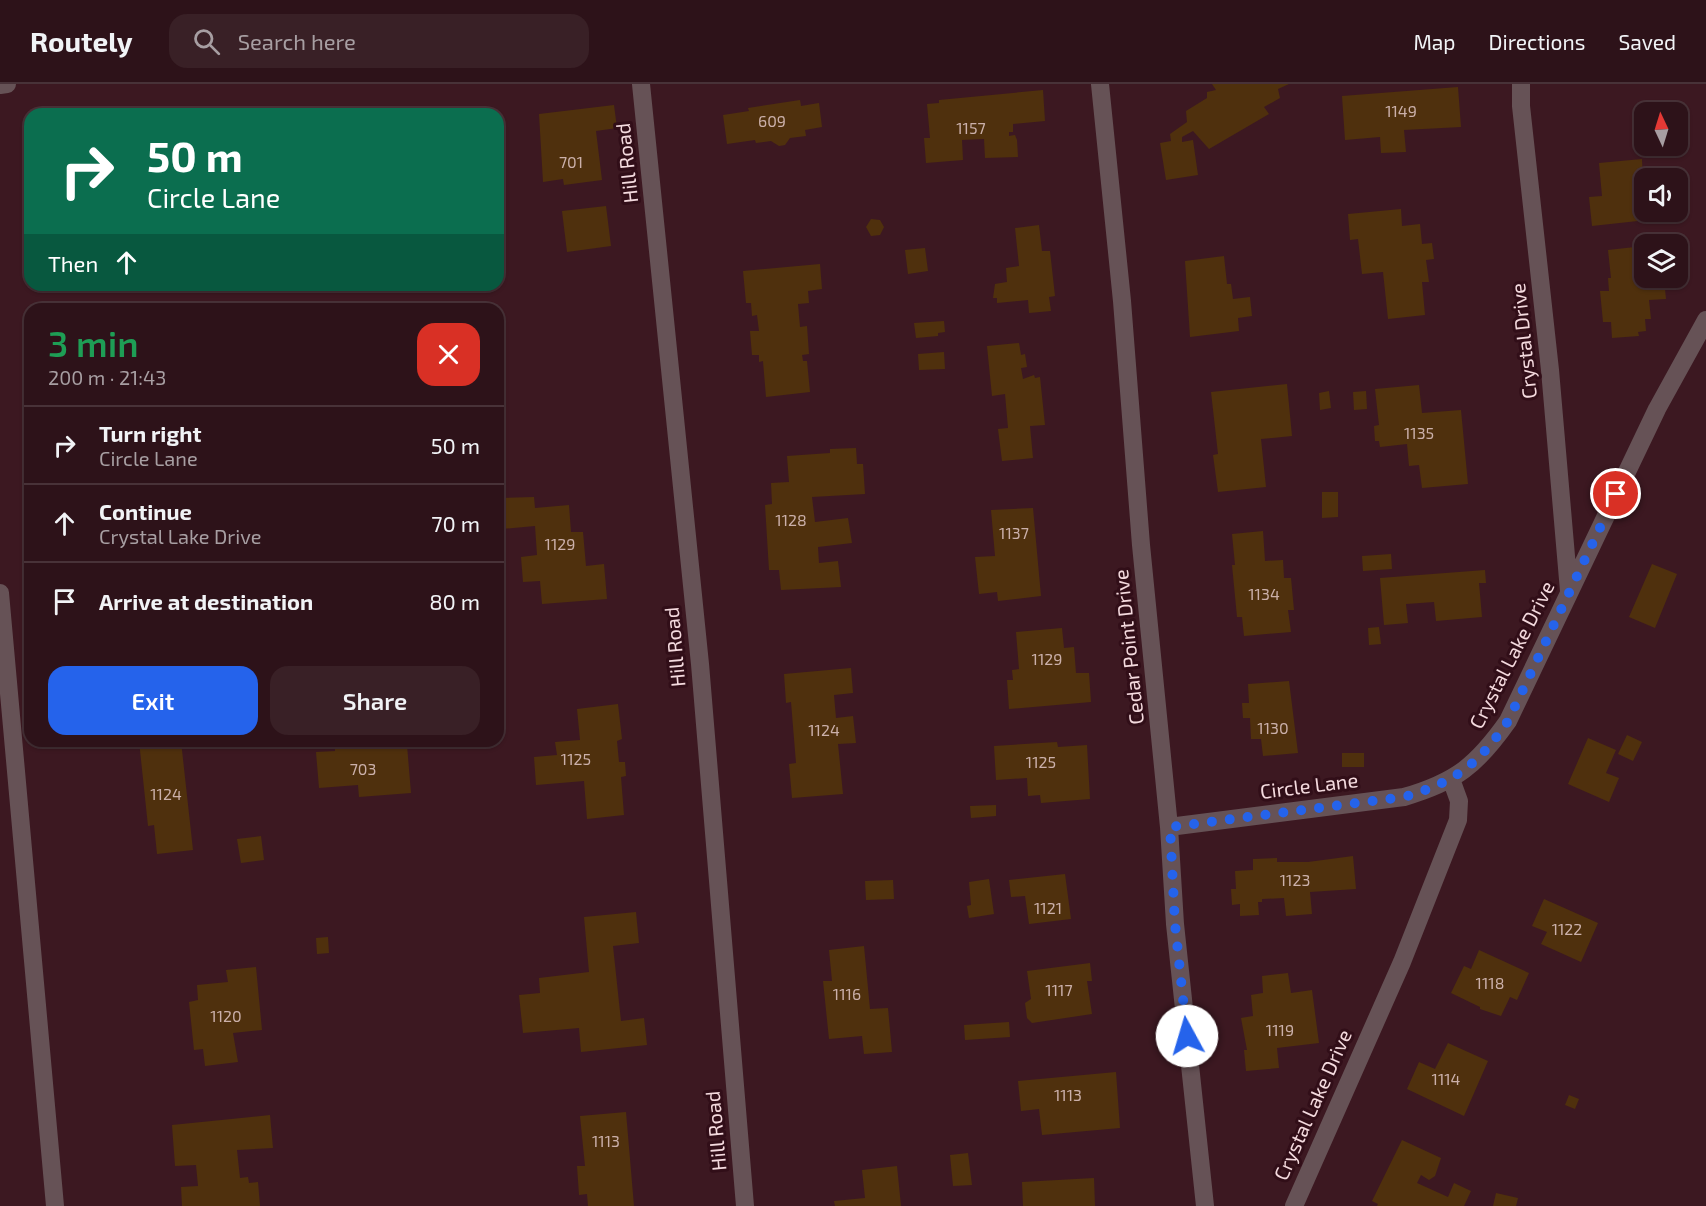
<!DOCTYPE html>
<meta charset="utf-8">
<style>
:root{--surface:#2d1219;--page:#392026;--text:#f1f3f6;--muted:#a79ea2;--line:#483238;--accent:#2563eb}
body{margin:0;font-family:"Exo 2",sans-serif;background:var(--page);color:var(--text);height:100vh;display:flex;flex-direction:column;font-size:22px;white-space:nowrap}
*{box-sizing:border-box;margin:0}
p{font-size:20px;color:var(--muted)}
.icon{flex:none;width:33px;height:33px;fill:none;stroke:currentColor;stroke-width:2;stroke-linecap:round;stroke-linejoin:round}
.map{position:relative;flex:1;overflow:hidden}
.sheet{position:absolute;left:24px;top:219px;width:480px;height:444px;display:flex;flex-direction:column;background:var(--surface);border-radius:18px;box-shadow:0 2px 4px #0004,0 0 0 2px var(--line)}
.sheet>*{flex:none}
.top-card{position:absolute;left:24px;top:24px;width:480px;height:183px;border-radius:18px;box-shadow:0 2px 4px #0004,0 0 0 2px var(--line);background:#0b6e4f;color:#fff;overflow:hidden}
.needle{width:39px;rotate:356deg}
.fabs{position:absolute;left:1634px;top:18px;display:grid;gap:12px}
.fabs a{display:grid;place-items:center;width:54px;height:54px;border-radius:12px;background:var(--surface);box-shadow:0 2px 4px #0004,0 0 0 2px var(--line);font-size:30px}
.pin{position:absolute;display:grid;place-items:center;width:51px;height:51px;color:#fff;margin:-26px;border:3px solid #fff;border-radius:50%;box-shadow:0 2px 6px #0007}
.me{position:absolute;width:66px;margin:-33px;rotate:354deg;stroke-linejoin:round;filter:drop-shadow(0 0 4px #0008)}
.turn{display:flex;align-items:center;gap:21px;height:126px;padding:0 24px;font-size:27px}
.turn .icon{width:78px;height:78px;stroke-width:2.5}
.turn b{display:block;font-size:42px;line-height:51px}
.then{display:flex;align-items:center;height:57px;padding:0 24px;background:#0003;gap:12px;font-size:22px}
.round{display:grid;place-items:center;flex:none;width:63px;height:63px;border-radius:18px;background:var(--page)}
.head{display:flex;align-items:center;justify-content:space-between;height:102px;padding:0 24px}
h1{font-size:36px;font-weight:600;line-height:45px;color:#1e9e55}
.cta{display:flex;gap:12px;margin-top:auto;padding:12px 24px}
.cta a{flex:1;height:69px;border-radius:18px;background:var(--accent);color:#fff;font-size:24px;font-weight:600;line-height:69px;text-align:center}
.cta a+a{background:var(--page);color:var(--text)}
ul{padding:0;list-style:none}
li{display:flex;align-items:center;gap:18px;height:78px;padding:0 24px;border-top:2px solid var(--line)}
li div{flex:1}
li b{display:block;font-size:22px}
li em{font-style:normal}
header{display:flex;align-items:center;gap:36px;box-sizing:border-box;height:84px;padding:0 30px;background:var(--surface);border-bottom:2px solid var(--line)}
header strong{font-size:28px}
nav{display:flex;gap:33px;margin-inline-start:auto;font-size:21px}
.search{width:420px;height:54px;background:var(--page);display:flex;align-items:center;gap:15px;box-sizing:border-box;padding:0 21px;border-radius:18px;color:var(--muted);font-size:22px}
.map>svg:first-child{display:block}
.building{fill:#4f300d}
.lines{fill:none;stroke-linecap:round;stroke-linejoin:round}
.minor{stroke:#665256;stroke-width:18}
.route{stroke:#2563eb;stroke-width:10;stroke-dasharray:0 18}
.labels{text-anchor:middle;stroke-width:6;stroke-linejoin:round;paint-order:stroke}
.number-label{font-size:16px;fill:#cbb0aa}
.street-label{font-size:20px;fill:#f4dade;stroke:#310e18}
</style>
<header>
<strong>Routely</strong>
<div class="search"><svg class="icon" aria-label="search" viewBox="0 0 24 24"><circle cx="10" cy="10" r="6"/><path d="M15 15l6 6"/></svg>Search here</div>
<nav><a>Map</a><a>Directions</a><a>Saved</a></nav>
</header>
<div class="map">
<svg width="1706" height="1122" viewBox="0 0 1706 1122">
<rect width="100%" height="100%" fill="#3c1821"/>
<path class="building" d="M1212,0h77l-11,5 2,9 -16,9 5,7 -60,35 -16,-18 -11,6v5l11,-2 5,35 -32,5 -6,-37 11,-2 -1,-7 17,-12 -1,-11 21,-13v-6l9,-2z
M1458,3l3,40 -57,3 2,22 -25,1 -1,-16 -35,3 -3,-44z
M1043,6l2,31 -32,3v8h-4v4l6,-1 2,5 1,17 -33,1 -1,-19 -22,1 1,20 -37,3 -2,-25h6l-3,-34 12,-1v-3z
M800,16l1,6 18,-3 3,24 -17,3 1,6 -16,2 -5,7 -6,1 -8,-5 -15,2 -1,-3 -28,4 -4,-29 26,-4 -1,-3z
M614,21l3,23 -21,3 6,49 -38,5 -1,-6 -20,3 -4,-68z
M1642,75l2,53h2l1,8 -55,6 -3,-29 13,-1 -3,-33z
M606,122l5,40 -44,6 -5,-41z
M1401,125l1,17 18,-2 2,20 10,-1 2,16 -8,1 3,22h-7l3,33 -37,4 -5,-47 -21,2 -4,-35 -8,1 -2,-26z
M871,135l9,1 4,7 -4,8 -9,1 -5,-9z
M1039,141l3,26h8l5,45 -6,1 2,14 -22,2 -1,-13 -31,3v-5h-4l2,-14 12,-2 -1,-14 13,-2 -4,-38z
M1644,162v32h24l1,11h-4l1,10 -17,1 2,19h-6l1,12 -8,1 1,4 -27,2 -1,-16h-8l-3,-31h9l-1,-13h3l-3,-28z
M925,164l3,23 -20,3 -3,-24z
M1224,172l3,28h4l2,15 17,-2 2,19 -14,2 1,13 -49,6 -5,-76z
M820,180l2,25 -14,2 1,12 -11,1 2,23 7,-1 2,28 -7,1 1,6h4l3,31 -44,5 -3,-36 -4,1v-7h-7l-2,-24h9l-2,-16 -5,1 -1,-13h-5l-3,-32z
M944,237l1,11 -7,1v3l-22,2 -2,-15z
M1019,259l2,12 4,-1 2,13 -6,1 2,11 11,-4 1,3 5,-1 5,48 -15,1 3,32 -31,3 -4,-32 10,-1 -3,-34 -13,2 -5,-50z
M944,268l1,17 -26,1 -1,-16z
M1287,300l5,52 -31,3 5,48 -48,5 -5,-37 5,-1 -7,-62z
M1419,301l3,28 39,-3 7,74 -46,4 -3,-23 -10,1 -2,-22 -27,3 -1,-6h-4l-1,-15 5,-1 -4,-36z
M1329,307l2,17 -11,2 -1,-17z
M1366,307l1,18 -13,1 -1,-18z
M856,364l1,16h6l2,30 -53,3 3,25 33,-4 4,25 -34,4 1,16 19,-2 3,26 -60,3 -2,-20h-10l-4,-65 7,-1 -1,-21 18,-1 -2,-26 43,-3v-4z
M1322,408h16v25l-16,1z
M534,413l1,11 34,-3 2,27h12l3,34 18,-2 3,35 -65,5 -2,-23 -17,1 -2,-25 16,-2 -2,-29 -34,3 -2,-31z
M1033,424l8,88 -43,5 -1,-9 -18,2 -4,-37 20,-1 -4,-46z
M1263,447l2,30 18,-1 1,18h7l3,32h-6l3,22 -47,4 -2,-19h-5l-5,-52h3l-3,-31z
M1391,470l1,15 -29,2 -1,-15z
M1652,480l25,10 -22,54 -26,-11z
M1485,486l1,13h-7l3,34 -46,4 -2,-19 -28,2 2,19 -24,2 -4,-47z
M1379,543l2,17 -12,1 -1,-17z
M1062,544l2,20 10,-1 2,26h13l2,29 -82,7 -2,-29h6l-1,-10 7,-1 -3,-37z
M851,584l2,25 -19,2 2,23 17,-2 3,27 -18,1 5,50 -51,4 -3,-34 7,-1 -5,-61 -5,1 -2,-29z
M1289,597l9,72 -35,3 -2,-17h-10l-1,-21h-7l-1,-15h7l-1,-19z
M618,620l4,35 -5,2 2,21h6l1,14 -5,1 3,38 -37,4 -3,-38 -48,4 -2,-28 23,-2 -2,-13 25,-2 -3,-31z
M1627,651l15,7 -9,19 -15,-7z
M1588,654l28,12 -10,23 13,5 -10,24 -41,-18z
M139,657h42l12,109 -36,4 -3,-29 -6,1z
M335,657h55v5l17,-1 4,48 -52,4 -1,-12 -39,3 -3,-36 19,-1z
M1057,658l1,5 29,-2 3,54 -49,4 -1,-8 -12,1 -1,-18 -31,2 -2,-34z
M1342,669h22v14h-22z
M996,721v11l-25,2 -1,-12z
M261,752l3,24 -23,3 -4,-24z
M1353,772l3,33 -46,3 2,22 -26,2 -2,-18 -22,1v3h-4l1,13 -19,1v-12l-8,1 -1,-16h5l-1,-18 18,-1v-11l24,-1v4h31z
M1065,790l6,45 -42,5 -4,-28 -14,1 -2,-17z
M989,795l5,35 -25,4 -2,-12 4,-1 -2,-23z
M893,796l1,19 -28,1 -1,-19z
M1544,815l54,24 -17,39 -40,-18 6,-12 -15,-6z
M636,828l3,31 -26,3 8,75 23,-3 3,27 -66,7 -2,-24 -56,5 -4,-38 21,-2 -1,-15 50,-6 -5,-55z
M328,853l1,16 -12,1 -1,-16z
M864,862l6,63 18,-1 4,44 -28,2 -2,-18 -33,3 -6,-58h9l-3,-31z
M1479,866l50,23 -12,27 -7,-3 -9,19 -21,-7v-2l-29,-14 13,-27 7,3z
M1090,879l2,18h-5l5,33 -60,9 -5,-5 -2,-15 6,-4 -4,-28z
M256,883l6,63 -29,3 5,29 -33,4 -2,-17 -9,1 -5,-48 9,-2 -1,-15 31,-3 -2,-12z
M1288,889l3,20 21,-3 7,53 -42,5 2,20 -33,3 -2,-21h3l-6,-32 12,-2 -2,-21 12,-2 -1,-17z
M1009,938l1,15 -45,3 -1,-15z
M1448,959l40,18 -24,55 -57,-27 12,-27 16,7z
M1116,988l4,56 -78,7 -3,-26 -18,2 -3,-30z
M1569,1011l10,4 -4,10 -10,-4z
M626,1028l8,94h-46l-1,-12 -8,1 -2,-29h8l-5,-50z
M270,1031l3,33 -36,2 3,28 8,-1 1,6 9,-1 2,24h-78l-1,-19 17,-1 -2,-21 -21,1 -3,-41z
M1402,1056l39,18 -6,18 -6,4 -8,-5 -4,8 31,14 6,-14 17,8 -7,15h-87l1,-2 -6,-3z
M968,1069l4,32 -19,1 -3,-31z
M897,1082l4,40h-66l-1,-5 31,-3 -3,-28z
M1094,1094l1,28h-72l-1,-24z
M1496,1109l22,5 -2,8h-23z"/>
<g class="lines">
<path class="minor" d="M641,0l59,580 45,542
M1100,0l22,217 19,244 28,282 6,97 30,282
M1521,0v22l29,264 19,221
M0,1l7,-1
M0,509l55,613
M1169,743l235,-30c52,-15 73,-32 104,-76l149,-312 49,-89
M1294,1122l108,-244 56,-142 1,-19 -8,-22"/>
</g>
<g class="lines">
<path class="route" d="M1187,952l-12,-112 -5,-97 234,-30c51,-15 74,-32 104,-76l108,-227"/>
</g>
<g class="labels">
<g class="number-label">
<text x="1401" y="33">1149</text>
<text x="772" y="43">609</text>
<text x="971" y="50">1157</text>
<text x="571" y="84">701</text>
<text x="1419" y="355">1135</text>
<text x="791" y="442">1128</text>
<text x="1014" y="455">1137</text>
<text x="560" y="466">1129</text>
<text x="1264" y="516">1134</text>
<text x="1047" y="581">1129</text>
<text x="1273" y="650">1130</text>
<text x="824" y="652">1124</text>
<text x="576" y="681">1125</text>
<text x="1041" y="684">1125</text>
<text x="363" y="691">703</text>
<text x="166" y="716">1124</text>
<text x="1295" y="802">1123</text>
<text x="1048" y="830">1121</text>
<text x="1567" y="851">1122</text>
<text x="1490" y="905">1118</text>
<text x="1059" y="912">1117</text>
<text x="847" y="916">1116</text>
<text x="226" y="938">1120</text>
<text x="1280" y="952">1119</text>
<text x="1446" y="1001">1114</text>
<text x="1068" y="1017">1113</text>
<text x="606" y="1063">1113</text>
</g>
<g class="street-label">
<text transform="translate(627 79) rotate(-96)" y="7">Hill Road</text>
<text transform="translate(1524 257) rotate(-96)" y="7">Crystal Drive</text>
<text transform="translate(675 563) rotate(-95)" y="7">Hill Road</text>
<text transform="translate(1129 563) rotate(-96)" y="7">Cedar Point Drive</text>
<text transform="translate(1512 571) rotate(-63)" y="7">Crystal Lake Drive</text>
<text transform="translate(1309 702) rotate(-7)" y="7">Circle Lane</text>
<text transform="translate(1313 1021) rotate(-66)" y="7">Crystal Lake Drive</text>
<text transform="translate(716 1047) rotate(-95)" y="7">Hill Road</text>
</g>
</g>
</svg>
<div class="fabs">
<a><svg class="needle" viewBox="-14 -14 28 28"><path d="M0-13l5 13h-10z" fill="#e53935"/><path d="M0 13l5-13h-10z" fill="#a79ea2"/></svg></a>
<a><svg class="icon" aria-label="sound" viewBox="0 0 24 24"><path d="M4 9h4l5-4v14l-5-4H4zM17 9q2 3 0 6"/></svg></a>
<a><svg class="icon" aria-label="layers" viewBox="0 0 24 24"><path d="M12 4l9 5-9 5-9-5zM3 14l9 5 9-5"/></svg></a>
</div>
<div class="pin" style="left:1616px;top:410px;background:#d93025"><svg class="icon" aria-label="arrive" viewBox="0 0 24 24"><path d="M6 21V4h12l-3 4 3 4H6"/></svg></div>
<svg class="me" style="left:1187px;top:952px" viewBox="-20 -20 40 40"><circle r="19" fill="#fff"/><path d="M0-13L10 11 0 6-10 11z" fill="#2563eb"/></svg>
<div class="top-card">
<div class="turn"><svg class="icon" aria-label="right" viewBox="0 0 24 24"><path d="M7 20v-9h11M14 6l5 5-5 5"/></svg><div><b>50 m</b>Circle Lane</div></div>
<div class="then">Then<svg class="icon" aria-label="ahead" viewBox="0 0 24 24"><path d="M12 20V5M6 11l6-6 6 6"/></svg></div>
</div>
<section class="sheet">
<div class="head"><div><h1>3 min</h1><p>200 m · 21:43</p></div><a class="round" style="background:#d93025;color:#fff"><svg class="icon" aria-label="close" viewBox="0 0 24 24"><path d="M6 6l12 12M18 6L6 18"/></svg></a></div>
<ul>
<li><svg class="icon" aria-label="right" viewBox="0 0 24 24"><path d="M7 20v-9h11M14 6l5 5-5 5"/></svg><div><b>Turn right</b><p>Circle Lane</p></div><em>50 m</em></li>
<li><svg class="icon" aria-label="ahead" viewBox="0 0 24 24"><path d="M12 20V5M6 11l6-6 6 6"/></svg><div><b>Continue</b><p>Crystal Lake Drive</p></div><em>70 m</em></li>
<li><svg class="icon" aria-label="arrive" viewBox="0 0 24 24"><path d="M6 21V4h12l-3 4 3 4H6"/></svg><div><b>Arrive at destination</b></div><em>80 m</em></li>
</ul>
<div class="cta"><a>Exit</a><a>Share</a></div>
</section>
</div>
